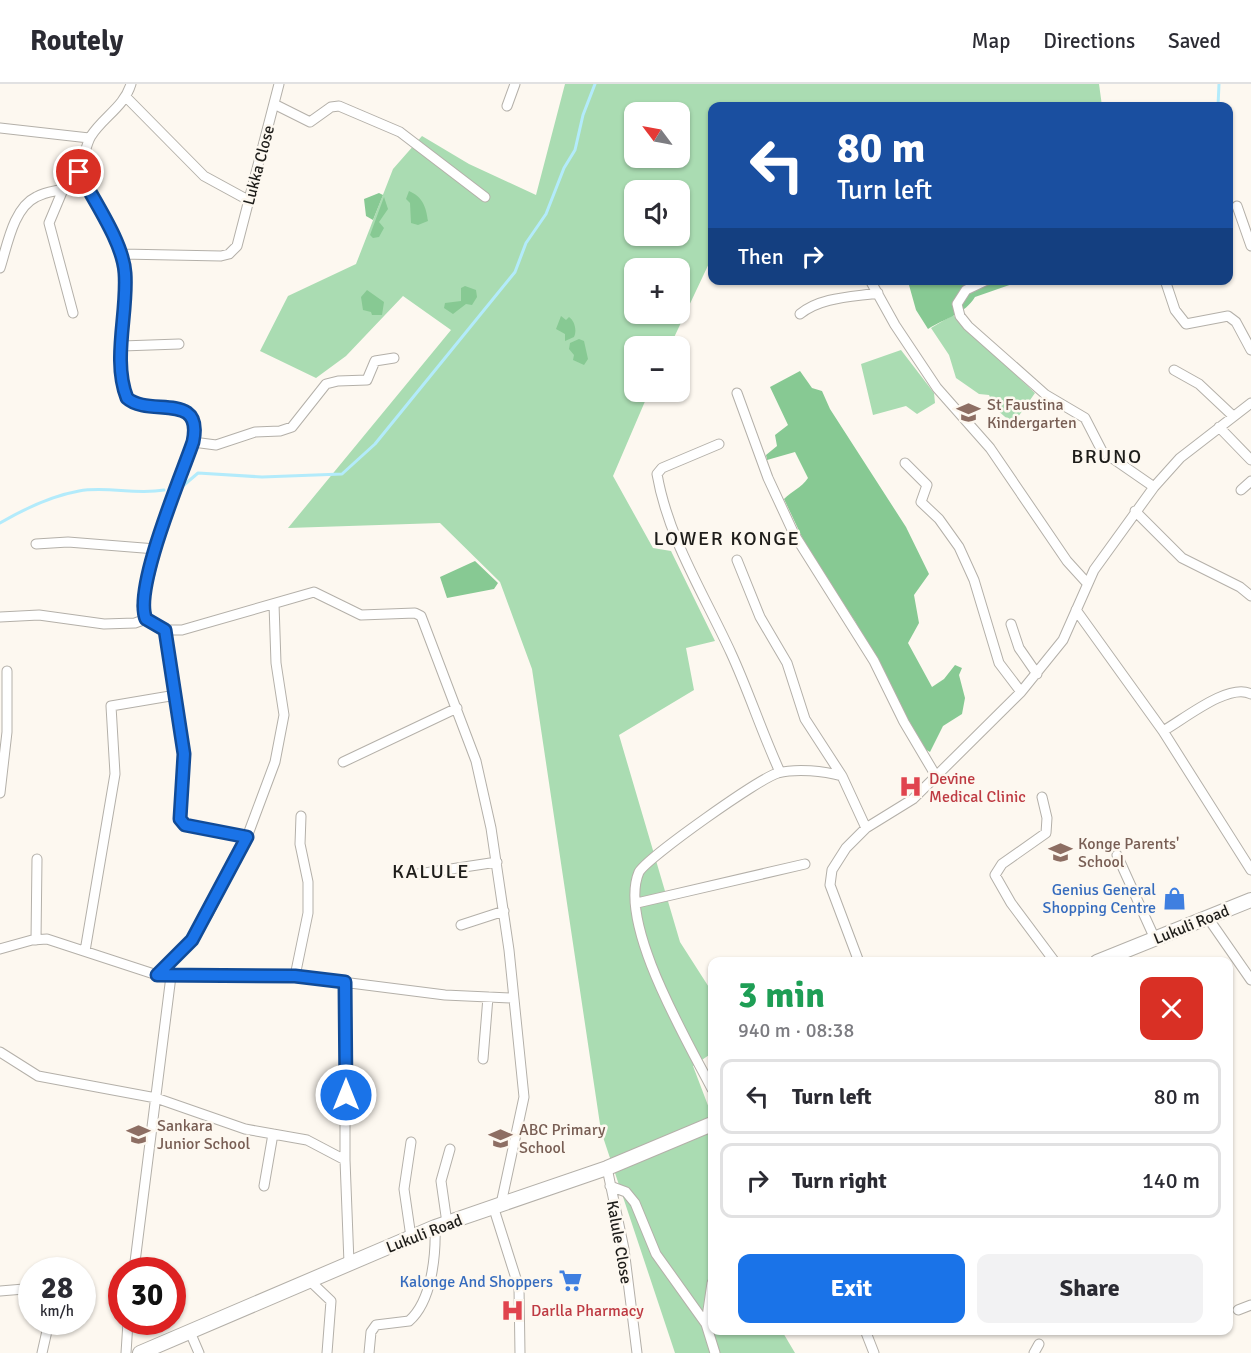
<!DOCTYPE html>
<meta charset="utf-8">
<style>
:root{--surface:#fff;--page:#f2f2f3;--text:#2b2b33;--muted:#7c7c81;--line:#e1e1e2;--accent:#1a73e8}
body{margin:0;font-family:Signika,sans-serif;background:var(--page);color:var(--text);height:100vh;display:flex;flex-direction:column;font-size:22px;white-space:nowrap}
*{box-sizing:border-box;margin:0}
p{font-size:20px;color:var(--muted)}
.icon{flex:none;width:33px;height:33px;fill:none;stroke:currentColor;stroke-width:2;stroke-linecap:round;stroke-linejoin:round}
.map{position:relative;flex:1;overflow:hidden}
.details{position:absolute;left:708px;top:873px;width:525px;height:378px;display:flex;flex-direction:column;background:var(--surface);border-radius:12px;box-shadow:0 2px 4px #0004}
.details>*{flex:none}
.banner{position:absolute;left:708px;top:18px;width:525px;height:183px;border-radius:12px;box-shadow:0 2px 4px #0004;background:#1a4fa0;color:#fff;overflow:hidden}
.needle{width:39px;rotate:302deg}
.buttons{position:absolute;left:624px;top:18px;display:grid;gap:12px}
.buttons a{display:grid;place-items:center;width:66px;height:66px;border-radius:12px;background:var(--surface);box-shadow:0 2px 4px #0004;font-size:30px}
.speed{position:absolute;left:18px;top:1173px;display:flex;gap:12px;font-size:30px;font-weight:700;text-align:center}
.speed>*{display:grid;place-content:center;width:78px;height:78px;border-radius:50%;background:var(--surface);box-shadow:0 2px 4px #0004;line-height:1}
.speed small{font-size:15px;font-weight:400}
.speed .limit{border:9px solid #d22;background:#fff;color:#111}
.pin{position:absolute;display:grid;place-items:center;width:51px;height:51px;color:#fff;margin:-26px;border:3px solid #fff;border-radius:50%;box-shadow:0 2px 6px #0007}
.me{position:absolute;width:66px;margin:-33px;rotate:0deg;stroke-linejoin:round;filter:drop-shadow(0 0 4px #0008)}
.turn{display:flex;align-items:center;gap:21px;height:126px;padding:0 30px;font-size:27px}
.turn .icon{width:78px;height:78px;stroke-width:2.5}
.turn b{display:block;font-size:42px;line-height:51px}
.then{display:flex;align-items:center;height:57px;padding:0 30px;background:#0003;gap:12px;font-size:22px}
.round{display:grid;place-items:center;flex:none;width:63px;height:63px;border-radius:12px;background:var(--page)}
.overview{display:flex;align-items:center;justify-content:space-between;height:102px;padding:0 30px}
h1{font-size:36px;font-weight:800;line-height:45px;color:#1e9e55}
.action{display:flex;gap:12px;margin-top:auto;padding:12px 30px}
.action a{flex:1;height:69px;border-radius:12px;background:var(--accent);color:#fff;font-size:24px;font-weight:800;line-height:69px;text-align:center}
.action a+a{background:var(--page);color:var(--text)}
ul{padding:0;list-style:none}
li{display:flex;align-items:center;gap:18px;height:75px;margin:0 12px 9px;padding:0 18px;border:3px solid var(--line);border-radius:12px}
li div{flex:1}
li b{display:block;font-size:22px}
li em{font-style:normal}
header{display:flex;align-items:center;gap:36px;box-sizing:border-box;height:84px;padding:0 30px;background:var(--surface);border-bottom:2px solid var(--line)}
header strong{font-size:28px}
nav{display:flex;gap:33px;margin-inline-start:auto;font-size:21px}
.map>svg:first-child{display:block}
.green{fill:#aadcb2;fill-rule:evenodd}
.forest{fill:#87c993}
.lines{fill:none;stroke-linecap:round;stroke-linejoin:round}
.stream{stroke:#b3ebfb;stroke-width:3}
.street-casing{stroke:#b4b0a9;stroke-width:11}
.secondary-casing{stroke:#b4b0a9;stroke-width:16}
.street{stroke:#fff;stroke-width:9}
.secondary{stroke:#fff;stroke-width:14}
.route-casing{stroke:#114b97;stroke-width:15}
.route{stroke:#1a73e8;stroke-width:10}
.labels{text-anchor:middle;stroke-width:5;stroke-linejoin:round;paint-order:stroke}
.street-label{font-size:16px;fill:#1e1d1a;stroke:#fdf8f0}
.education-label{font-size:16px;fill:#785e54;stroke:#fdf8f0;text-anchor:start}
.health-label{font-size:16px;fill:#be3a42;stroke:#fdf8f0;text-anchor:start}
.shop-label{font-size:16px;fill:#366cbe;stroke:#fdf8f0;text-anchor:end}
.quarter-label{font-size:20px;letter-spacing:1.5px;fill:#1e1d1a;stroke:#fdf8f0}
</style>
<header>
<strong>Routely</strong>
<nav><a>Map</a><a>Directions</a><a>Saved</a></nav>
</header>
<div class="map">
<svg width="1251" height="1269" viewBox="0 0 1251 1269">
<rect width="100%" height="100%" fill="#fdf8f0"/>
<path class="green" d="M565,0h534l3,22h-390v151l-42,89h-36v46h15l-36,84 40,72 18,3 44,90 -29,7 8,42 -75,45 61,207 32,50v61l-19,13 19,50v214l70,1 13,22h-120l-74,-222 -69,-462 -32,-87 -60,-59 -152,5 163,-198 -48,-34 -57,60 -30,22 -56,-27 28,-55 68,-32 37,-95 29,-33 47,28 67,31zM634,28h46v46h-46zM634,106h46v46h-46zM634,184h46v46h-46z
M953,231l82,78 -22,31 -18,-16 -6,-13 -10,-1 -23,-16 -7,-23 -18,-27z
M901,266l33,43 1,10 -18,11 -11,-8 -33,9 -12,-51z"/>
<path class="forest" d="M409,107c14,6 17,16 19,30l-10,4 -7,-2 -1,-20 -4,-4z
M379,109l4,2 -10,25 -7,-4 -2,-17z
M384,113l4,12 -9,13 5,6 -5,9 -6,1 -3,-3z
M904,197l117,-1v1l-46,16c-10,17 -30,21 -47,32l-12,-19 -7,-25z
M465,202l11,4 1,7 -5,8 -6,-1 -13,10 -9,-6 1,-5 16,-2v-13z
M367,206l17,12 -2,13h-10l-1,-3 -8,-2 -2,-13z
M561,232l5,4 3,-3c6,4 8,14 5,20l-9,4v-7l-9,-5z
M579,255l5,2 4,18 -4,6 -11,-5 1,-5 -5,-6 1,-6z
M800,287l12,17 10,3 8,18 76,118 23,47 -15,21 5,28 -11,20 24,44 12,-8 11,-14 7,3 -3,7 6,23 -3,16 -19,12 -13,26 -7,-4 -68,-127 -45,-67 -26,-55c8,-8 17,-11 24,-21l-13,-26 -28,8 -1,-5 11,-9 -2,-11 13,-10 -18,-38z
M475,477l23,22 -4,6 -47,9 -7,-21z"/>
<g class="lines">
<path class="stream" d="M1218,22l1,-22
M184,401l14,-12 64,4 80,-3 33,-30 140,-172 11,-29 20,-29 18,-46 11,-18 8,-35 12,-31
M0,439c24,-14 51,-27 79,-32 27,-5 57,4 85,-1"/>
<defs>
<path id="street" d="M131,0c-7,23 -28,33 -40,52 -6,10 -7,25 -12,36 15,29 44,70 46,101 3,40 -13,87 2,125l12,7 41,3 12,13 2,14 -38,114 -14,57 4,13 19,11h17l132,-38 47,23 54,-2 6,3 55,145 15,67 18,122 15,147 -23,107
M126,13l78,79 44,24
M274,20l36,18 21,-15 8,-1 61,26 85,65
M507,22l8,-22
M0,44l89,10
M62,108l-13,31 24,90
M1237,122l14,40
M122,170l99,2 8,-2 8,-8 42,-162
M0,184c7,-21 13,-60 36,-71 21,-11 29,0 43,-25
M870,196l25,45 42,63 53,60 77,113 20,22
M987,196l-21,10 -9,14 3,12 8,10 78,69 39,23 17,33 52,36
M1165,196l10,30 11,14 42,-8 8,6 15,28
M800,230c21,-17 52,-17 78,-21
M122,262l57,-2
M1174,286l25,14 34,32
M737,309l31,85 26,56 80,127 30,61 32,54
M1219,343l32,33
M193,358l23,3 39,-13 25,-1 12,-4 34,-43 12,-3 29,-1 8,-19 19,-3
M719,360l-57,24 -5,6c11,64 47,120 74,179 18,39 31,80 49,119
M905,379l22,22 -6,17 18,17 20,28 15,33 25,83 22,29
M1241,406l10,-9
M1135,427l47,47 58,29 11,9
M36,460l32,-2 88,7
M737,476l23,57 27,46 18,56 37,57
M1076,526l87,121 88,139
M0,533l39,-2 65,9 31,-1 11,-4
M1011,540l8,24 18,26
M165,546l19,124 -3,68 4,3 62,12
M1163,647c20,-11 66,-49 88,-37
M343,678l114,-54
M0,709l7,-61v-61
M1042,713l5,21 -1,15 -44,31 -7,11 16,28 44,59
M1117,771l38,84
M418,790l79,-12
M637,819l168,-39
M1208,834l43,62
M461,841l43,-14
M36,856l1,-81
M0,865l32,-9 15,-1 110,36 138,1 150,19 67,3
M85,867l30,-177 -4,-68 65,-11
M859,878l-29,-77 2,-15 14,-22 20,-20 47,-29 108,-107 42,-52 31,-70 60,-83 26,-29 71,-55
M157,891l31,-31 20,-30 39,-77 28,-75 9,-47 -8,-52 -2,-59
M295,892l13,-63v-31l-8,-38 1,-28
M345,898v178l4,103
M0,968l38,24 118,22 89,31 62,11 38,20
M483,975l5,-62
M712,1005c-24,-47 -95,-166 -73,-217 9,-15 122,-95 139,-99 19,-5 46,-2 64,3l24,52
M607,1084l17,81 13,104
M264,1102l9,-52
M610,1102l16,6 9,11 21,51 50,70 9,29
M493,1122l26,82 1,65
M447,1139l-6,-42 9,-32
M411,1153l-7,-48 7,-47
M134,1186l37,-294
M309,1196l22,21 -4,52
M0,1207l24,-2
M1238,1226l13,-5
M706,1240l6,-41
M865,1246l9,23
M190,1248l9,21
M42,1269l7,-31
M126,1269l2,-31
M369,1269l2,-21 5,-7 33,-4c23,-20 27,-66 26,-94
M1034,1269l5,-9"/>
<path id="secondary" d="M1097,878l154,-62
M140,1269l295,-126 172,-59 105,-44"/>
</defs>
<use href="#street" class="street-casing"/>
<use href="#secondary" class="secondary-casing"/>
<use href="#street" class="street"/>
<use href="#secondary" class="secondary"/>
</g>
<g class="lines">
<defs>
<path id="route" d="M79,88c15,29 44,70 46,101 3,40 -13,87 2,125 22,20 77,-8 66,44 -12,35 -60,147 -47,177l19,11 19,124 -4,65 5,6 62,12 -55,103 -35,35 138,1 50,6 1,113"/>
</defs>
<use href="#route" class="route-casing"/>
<use href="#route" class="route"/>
</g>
<defs>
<symbol id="school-bare" viewBox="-9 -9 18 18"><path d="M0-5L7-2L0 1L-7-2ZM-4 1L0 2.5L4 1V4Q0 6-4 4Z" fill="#8d6e63" stroke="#fdf8f0" stroke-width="2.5" paint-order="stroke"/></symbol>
<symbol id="hospital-bare" viewBox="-9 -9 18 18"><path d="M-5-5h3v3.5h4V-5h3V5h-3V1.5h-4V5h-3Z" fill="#e0444e" stroke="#fdf8f0" stroke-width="2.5" paint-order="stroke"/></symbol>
<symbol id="shop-bare" viewBox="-9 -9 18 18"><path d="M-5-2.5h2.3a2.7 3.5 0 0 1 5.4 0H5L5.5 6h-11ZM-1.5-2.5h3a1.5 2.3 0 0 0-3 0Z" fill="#3f7fe0" stroke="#fdf8f0" stroke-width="2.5" paint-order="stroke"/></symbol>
<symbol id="supermarket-bare" viewBox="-9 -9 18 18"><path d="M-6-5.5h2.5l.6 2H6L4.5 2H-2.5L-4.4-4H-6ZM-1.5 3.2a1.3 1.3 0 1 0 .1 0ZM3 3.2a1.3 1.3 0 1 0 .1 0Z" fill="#3f7fe0" stroke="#fdf8f0" stroke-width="2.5" paint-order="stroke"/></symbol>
</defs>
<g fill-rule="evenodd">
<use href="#school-bare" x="952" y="312" width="33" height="33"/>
<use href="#hospital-bare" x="894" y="686" width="33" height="33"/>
<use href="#school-bare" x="1044" y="752" width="33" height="33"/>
<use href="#shop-bare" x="1158" y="798" width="33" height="33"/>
<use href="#school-bare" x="122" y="1034" width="33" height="33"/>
<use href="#school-bare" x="484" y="1038" width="33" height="33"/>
<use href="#supermarket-bare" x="554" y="1180" width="33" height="33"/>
<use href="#hospital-bare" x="496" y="1210" width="33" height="33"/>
</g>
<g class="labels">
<g class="street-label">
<text transform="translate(258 81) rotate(-75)" y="6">Lukka Close</text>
<text transform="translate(1191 840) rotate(-22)" y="6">Lukuli Road</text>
<text transform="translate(424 1149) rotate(-21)" y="6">Lukuli Road</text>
<text transform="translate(620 1158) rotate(80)" y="6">Kalule Close</text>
</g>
<g class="education-label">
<text x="987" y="326">St Faustina<tspan x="987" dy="18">Kindergarten</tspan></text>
<text x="1078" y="765">Konge Parents'<tspan x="1078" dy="18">School</tspan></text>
<text x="157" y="1047">Sankara<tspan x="157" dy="18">Junior School</tspan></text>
<text x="519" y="1051">ABC Primary<tspan x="519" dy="18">School</tspan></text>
</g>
<g class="health-label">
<text x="929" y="700">Devine<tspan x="929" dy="18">Medical Clinic</tspan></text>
<text x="531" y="1232">Darlla Pharmacy</text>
</g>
<g class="shop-label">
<text x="1156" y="811">Genius General<tspan x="1156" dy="18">Shopping Centre</tspan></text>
<text x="553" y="1203">Kalonge And Shoppers</text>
</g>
<g class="quarter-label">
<text x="1107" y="379">BRUNO</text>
<text x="727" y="461">LOWER KONGE</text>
<text x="431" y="794">KALULE</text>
</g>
</g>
</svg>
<div class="buttons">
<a><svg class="needle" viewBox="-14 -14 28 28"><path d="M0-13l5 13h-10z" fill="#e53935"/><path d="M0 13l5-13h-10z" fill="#7c7c81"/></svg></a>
<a><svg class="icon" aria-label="sound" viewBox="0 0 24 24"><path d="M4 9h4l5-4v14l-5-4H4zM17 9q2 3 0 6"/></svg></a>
<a>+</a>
<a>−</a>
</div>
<div class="speed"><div>28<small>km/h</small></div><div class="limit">30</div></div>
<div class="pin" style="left:79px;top:88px;background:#d93025"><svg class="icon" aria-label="arrive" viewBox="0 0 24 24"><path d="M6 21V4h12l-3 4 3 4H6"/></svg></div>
<svg class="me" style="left:346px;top:1011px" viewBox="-20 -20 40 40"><circle r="17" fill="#1a73e8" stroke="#fff" stroke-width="3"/><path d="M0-11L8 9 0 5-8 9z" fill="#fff"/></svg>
<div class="banner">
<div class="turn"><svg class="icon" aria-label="left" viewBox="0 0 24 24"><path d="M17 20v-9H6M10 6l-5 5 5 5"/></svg><div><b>80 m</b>Turn left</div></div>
<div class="then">Then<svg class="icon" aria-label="right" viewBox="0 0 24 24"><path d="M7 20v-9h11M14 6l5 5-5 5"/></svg></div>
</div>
<section class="details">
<div class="overview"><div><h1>3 min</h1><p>940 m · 08:38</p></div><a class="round" style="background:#d93025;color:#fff"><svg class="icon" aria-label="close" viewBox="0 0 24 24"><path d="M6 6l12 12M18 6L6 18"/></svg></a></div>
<ul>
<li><svg class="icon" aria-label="left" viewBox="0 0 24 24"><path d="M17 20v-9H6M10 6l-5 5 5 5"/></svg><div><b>Turn left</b></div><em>80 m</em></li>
<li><svg class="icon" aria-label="right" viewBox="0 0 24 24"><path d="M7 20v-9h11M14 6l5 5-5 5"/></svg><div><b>Turn right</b></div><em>140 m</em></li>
</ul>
<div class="action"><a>Exit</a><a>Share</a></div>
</section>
</div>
